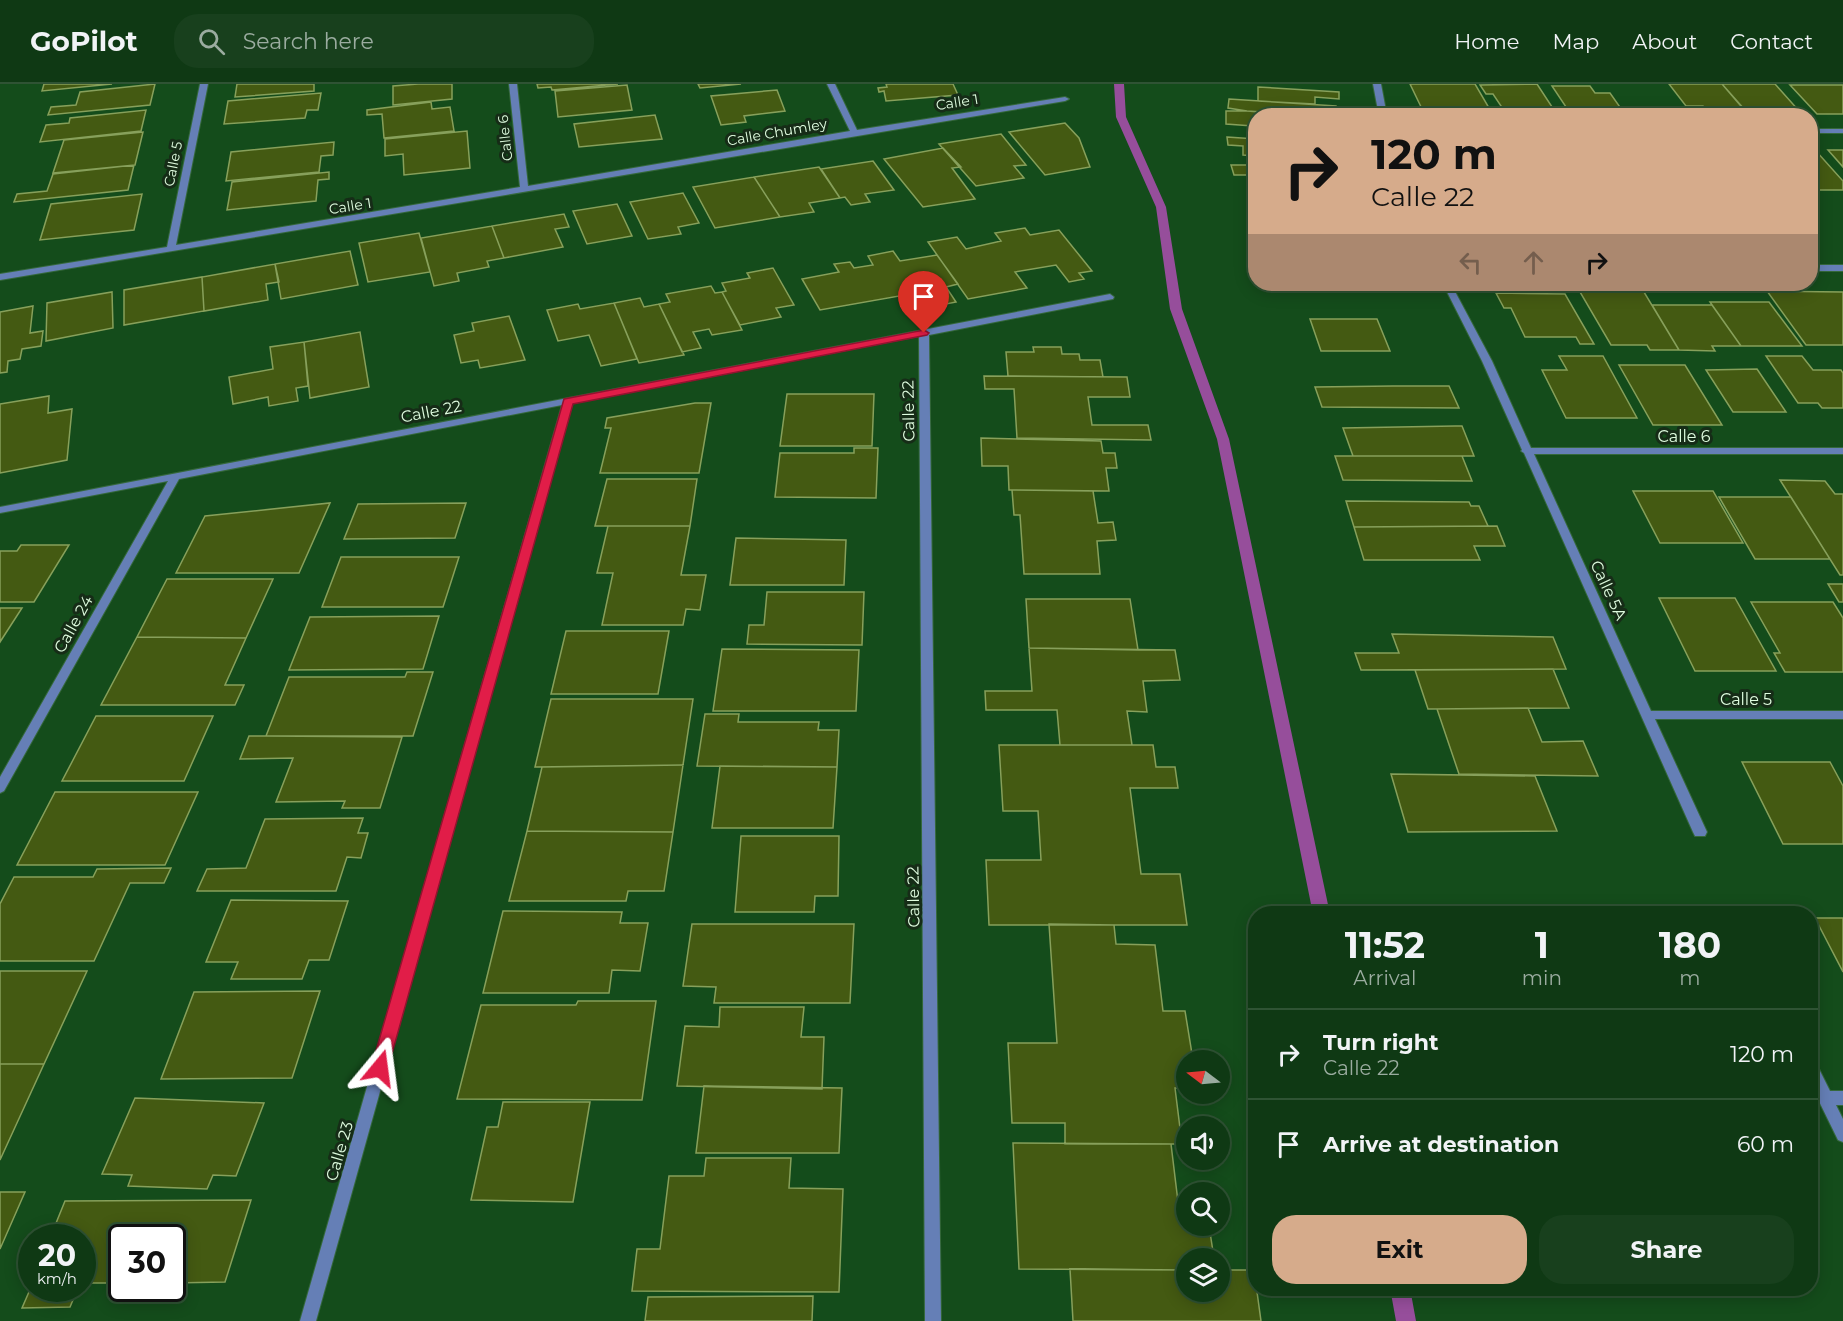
<!DOCTYPE html>
<style>
:root{--surface:#0f3914;--page:#18401d;--text:#f1f3f6;--muted:#9baca0;--line:#2f5334;--accent:#d6ab8b}
body{margin:0;font-family:Montserrat,sans-serif;background:var(--page);color:var(--text);height:100vh;display:flex;flex-direction:column;font-size:22px;white-space:nowrap}
*{box-sizing:border-box;margin:0}
p{font-size:20px;color:var(--muted)}
.icon{flex:none;width:33px;height:33px;fill:none;stroke:currentColor;stroke-width:2;stroke-linecap:round;stroke-linejoin:round}
.map{position:relative;flex:1;overflow:hidden}
.details{position:absolute;left:1248px;top:822px;width:570px;height:390px;display:flex;flex-direction:column;background:var(--surface);border-radius:24px;box-shadow:0 3px 15px #0003,0 0 0 2px var(--line)}
.details>*{flex:none}
.hud{position:absolute;left:1248px;top:24px;width:570px;height:183px;border-radius:24px;box-shadow:0 3px 15px #0003,0 0 0 2px var(--line);background:#d6ab8b;color:#111;overflow:hidden}
.needle{width:39px;rotate:286deg}
.buttons{position:absolute;left:1176px;top:966px;display:grid;gap:12px}
.buttons a{display:grid;place-items:center;width:54px;height:54px;border-radius:50%;background:var(--surface);box-shadow:0 3px 15px #0003,0 0 0 2px var(--line);font-size:30px}
.speed{position:absolute;left:18px;top:1140px;display:flex;gap:12px;font-size:30px;font-weight:700;text-align:center}
.speed>*{display:grid;place-content:center;width:78px;height:78px;border-radius:50%;background:var(--surface);box-shadow:0 3px 15px #0003,0 0 0 2px var(--line);line-height:1}
.speed small{font-size:15px;font-weight:400}
.speed .limit{border:3px solid #111;border-radius:9px;background:#fff;color:#111}
.pin{position:absolute;display:grid;place-items:center;width:51px;height:51px;color:#fff;margin:-62px -26px;border-radius:50% 50% 50% 0;rotate:-45deg;box-shadow:0 0 6px #0007}
.pin .icon{rotate:45deg}
.me{position:absolute;width:66px;margin:-33px;rotate:16deg;stroke-linejoin:round;filter:drop-shadow(0 0 4px #0008)}
.turn{display:flex;align-items:center;gap:21px;height:126px;padding:0 24px;font-size:27px}
.turn .icon{width:78px;height:78px;stroke-width:2.5}
.turn b{display:block;font-size:42px;line-height:51px}
.lanes{display:flex;align-items:center;height:57px;padding:0 24px;background:#0003;justify-content:center;gap:30px;direction:ltr}
.lanes .off{opacity:.35}
.eta{display:flex;justify-content:space-evenly;align-items:center;height:102px;text-align:center}
.eta b{font-size:36px;font-weight:700;line-height:42px}
.action{display:flex;gap:12px;margin-top:auto;padding:12px 24px}
.action a{flex:1;height:69px;border-radius:24px;background:var(--accent);color:#111;font-size:24px;font-weight:700;line-height:69px;text-align:center}
.action a+a{background:var(--page);color:var(--text)}
ul{padding:0;list-style:none}
li{display:flex;align-items:center;gap:18px;height:90px;padding:0 24px;border-top:2px solid var(--line)}
li div{flex:1}
li b{display:block;font-size:22px}
li em{font-style:normal}
header{display:flex;align-items:center;gap:36px;box-sizing:border-box;height:84px;padding:0 30px;background:var(--surface);border-bottom:2px solid var(--line)}
header strong{font-size:28px}
nav{display:flex;gap:33px;margin-inline-start:auto;font-size:21px}
.search{width:420px;height:54px;background:var(--page);display:flex;align-items:center;gap:15px;box-sizing:border-box;padding:0 21px;border-radius:24px;color:var(--muted);font-size:22px}
.map>svg:first-child{display:block}
.lines{fill:none;stroke-linecap:round;stroke-linejoin:round}
.stream{fill:#964e9b;fill-rule:evenodd}
.building{fill:#445a12;stroke:#87a05b;stroke-width:1.5}
.street-casing{stroke:#35683b;stroke-width:2}
.street{fill:#657fb6;fill-rule:evenodd}
.route{fill:#e11d48;stroke:#92132f;stroke-width:1.5}
.labels{text-anchor:middle;stroke-width:6;stroke-linejoin:round;paint-order:stroke}
.far-street-label{font-size:14px;fill:#e0fde0;stroke:#162c17}
.street-label{font-size:16px;fill:#e0fde0;stroke:#162c17}
</style>
<header>
<strong>GoPilot</strong>
<div class="search"><svg class="icon" aria-label="search" viewBox="0 0 24 24"><circle cx="10" cy="10" r="6"/><path d="M15 15l6 6"/></svg>Search here</div>
<nav><a>Home</a><a>Map</a><a>About</a><a>Contact</a></nav>
</header>
<div class="map">
<svg width="1843" height="1237" viewBox="0 0 1843 1237">
<rect width="100%" height="100%" fill="#144c1b"/>
<g class="lines">
<path class="stream" d="M1114,0h10l2,33 40,90 16,102 47,130 101,475h-17l-96,-475 -47,-130 -14,-102 -40,-90z
M1390,1204h20l6,33h-20z"/>
</g>
<path class="building" d="M44,0h68l-70,7z
M155,0l-5,21 -102,10 3,-8 25,-2 4,-13z
M237,0h77v7l-79,6z
M418,0h34v15l-59,6v-19z
M537,0h81l-66,6 -1,-3 -13,1z
M698,0h43l-41,4z
M886,0h67l5,11 -72,6 -2,-10 -5,1 -1,-4 9,-1z
M1410,0h65l17,29h-68z
M1537,0l19,29 -51,-1 -12,-18h-7l-6,-9z
M1669,0h53l23,26h-39l-3,-4h-17z
M1722,0h53l25,28h-54z
M627,1l5,25 -74,7 -3,-26z
M1790,1h53v29h-26z
M1552,2h38l5,7h15l12,17h-54z
M1258,3l81,5v7l-24,-2v7l-57,-3z
M777,6l8,21 -41,5 2,6 -25,3 -10,-29z
M321,9l-3,17h-11l-2,8 -81,6 4,-23z
M1229,15l107,7 1,10 -90,-5 -19,-3z
M431,18l1,7 18,-2 4,24 -70,7 -2,-24 -15,1v-5z
M146,26l-5,21 -101,11 6,-17 23,-2 1,-5z
M1226,27h21l63,5h-54v10h-3l-27,-2z
M655,31l7,24 -83,8 -5,-23z
M1065,39l14,15 11,29 -45,8 -36,-43z
M467,47l3,37 -66,7 -1,-21 -18,2v-17z
M143,48l-8,33 -82,8 11,-33z
M1001,50l25,31 -12,1 10,12 -48,8 -37,-42z
M1227,53l29,2v17l-13,-1v-9l-15,-1z
M334,58l-1,13 -12,1 -2,16 -93,9 5,-29z
M943,64l18,19 -9,1 23,31 -52,8 -39,-48z
M1828,66h15v17z
M1810,67h6l27,30v9h-33z
M873,77l21,29 -29,4 5,8 -19,3 -6,-8 -5,1 -19,-29z
M134,81l-6,25 -114,12 3,-8 30,-3 6,-17z
M1231,81h23l2,23h-4l-4,-13h-14z
M819,83l21,31 -31,5 5,9 -34,5 -26,-40z
M329,88v7l-11,1 -2,21 -89,9 5,-28z
M754,93l26,40 -65,11 -22,-41z
M683,109l16,30 -21,4 3,7 -33,5 -18,-37z
M142,110l-8,36 -94,10 11,-36z
M617,120l15,32 -45,8 -14,-33z
M564,130l5,13 -14,2 8,18 -59,11 -12,-32z
M492,142l12,32 -17,3 2,6 -32,6 2,8 -25,5 -13,-48z
M1025,144l5,7 29,-5 33,41 -13,2 5,6 -15,3 -13,-17 -41,7 12,16 -59,11 -40,-57 29,-5 9,12 35,-8 -6,-8z
M419,149l11,39 -62,10 -9,-39z
M350,167l8,34 -77,14 -6,-35z
M893,167l7,10 37,-6 21,29 -12,3 10,15 -20,4 -5,-9 -11,2 -4,-6 -96,17 -18,-31 37,-7 -5,-8 16,-2 4,6 19,-3 -5,-9z
M275,180l4,18 -13,2 2,16 -64,11 -2,-34z
M773,184l21,37 -18,3 5,9 -41,8 -18,-33 4,-1 -4,-8 28,-5 -3,-5z
M202,193l2,34 -80,14v-35z
M711,202l4,7 7,-1 20,38 -30,5 -3,-6 -16,3 8,16 -19,4 -23,-48 11,-2 -4,-8z
M1767,207l76,1v53h-37z
M112,208l1,36 -67,13 1,-38z
M1580,208h64l35,58h-29l-3,-5h-36z
M1496,209l69,1 29,50h-14l-4,-7h-51l-14,-29h-7z
M640,214l4,9 15,-3 25,51 -45,8 -25,-60z
M1710,218h59l33,44h-61z
M614,219l23,56 -36,7 -12,-31 -31,6 -11,-31 31,-6 2,5z
M1652,221h60l29,41h-29l3,5 -36,-1z
M33,222l-3,27 13,-2 -2,15 -19,3 -2,10 -12,2 -1,11 -7,1v-61z
M509,232l16,44 -45,8 -2,-8 -17,3 -7,-28 20,-4 -2,-8z
M1310,235h67l13,32h-69z
M360,248l9,55 -59,11 -6,-56z
M304,258l4,44 -12,2 2,13 -29,5 -1,-9 -35,7 -4,-27 44,-8 -3,-22z
M1033,263h28l1,7h17l1,6h20l3,17 -95,-1 -2,-24h28z
M1559,272h44l34,62h-71l-24,-48h25z
M1766,272h36l11,14h28l2,3v35h-21l-4,-5h-20z
M1619,281h66l37,60h-69z
M1757,285l29,43h-53l-27,-42z
M984,292l143,1 3,20h-42l4,28h56l3,15 -134,-2 -3,-49h-29z
M1393,302h56l10,22 -137,-1 -7,-20z
M787,310h87l-2,52h-92z
M49,312l-1,17 24,-4 -5,51 -67,13v-69z
M695,319h16l-12,70h-99l11,-45h-6l2,-10z
M1455,342h7l12,30h-121l-10,-28z
M981,354l120,3 2,12h12l2,15h-11l3,23 -100,-1 -1,-24h-26z
M854,364h24l-2,50 -101,-1 5,-44h74z
M1335,372h127l10,25 -129,-1z
M607,395h90l-7,47h-95z
M1780,396l45,1 10,13h8v81h-3z
M1012,406l81,1 5,32 15,-1 3,18 -19,1 3,33h-76l-4,-59h-6z
M1633,407h80l30,52h-83z
M1719,413h72l39,62h-75z
M1346,417l123,1 2,4h8l9,20 -134,1z
M330,419l-31,70h-123l29,-57z
M466,419l-11,35 -111,1 14,-35z
M608,442h82l-9,49h25l-6,35 -14,-1 -3,16h-81l11,-52h-16z
M1497,442l8,20h-31l6,14h-116l-10,-33z
M736,454l110,2 -2,45h-114z
M21,461h48l-35,57h-34v-51h17z
M341,473h118l-16,50h-121z
M167,495h106l-27,59 -109,-1z
M1828,500h15v18h-4z
M767,508h97l-2,53 -115,-1 2,-19h15z
M1659,514h76l41,73h-81z
M1026,515h104l8,51 -109,-2z
M1751,518h82l10,16v54h-58l-11,-19h6z
M0,524h22l-22,34z
M439,532l-16,53 -134,1 21,-53z
M566,547h103l-11,63h-107z
M1392,550l161,3 13,32 -205,1 -6,-17h44z
M137,553l109,1 -21,47h19l-9,20h-134z
M1029,564l146,2 5,30 -37,1 4,31 -20,-1 5,34h-72l-3,-35h-71l-1,-19h47z
M722,565l137,1 -3,61h-143z
M1553,585l16,39 -141,1 -13,-39z
M407,588h26l-20,64h-147l23,-59h116z
M551,615h142l-10,66 -148,2z
M1528,624l14,34 41,-1 15,35 -139,-2 -22,-65z
M705,630h34l-1,8h81l-1,8h21l-2,37 -140,-1z
M96,632h117l-29,65h-122z
M249,652h17l136,1 -22,71h-38l3,-7 -69,1 17,-44 -53,1z
M999,661h154l3,22h19l3,21h-48l11,86h39l7,51h-198l-3,-65h55l-3,-49h-35z
M1742,678h88l13,24v58h-60z
M683,681l-10,67 -146,-1 15,-64z
M720,682l117,1 -4,61h-121z
M1391,690l144,2 22,55 -149,1z
M55,708h143l-33,73h-148z
M363,734l-5,15h10l-7,25 -14,-1 -11,34h-139l10,-22 39,-1 19,-49z
M527,747l146,1 -9,59h-36l-2,10h-117z
M741,752h98l-1,60h-23l-1,16h-79z
M171,784l-7,15h-34l-36,78h-94v-57l14,-27h79l4,-8z
M231,816l117,1 -19,59h-20l-7,19h-71l7,-17h-32z
M503,827l119,1 -2,11h28l-8,48 -28,-1 -3,23h-126z
M1815,834h28v54z
M692,840h162l-4,79h-136l2,-16 -33,-1z
M1049,840l65,1 2,19 39,1 8,66h22l8,49h-7v28h-11l7,56h-117v-21h-53l-4,-80h49z
M0,887h87l-43,93h-44z
M320,907l-28,87 -131,1 33,-87z
M578,917h78l-14,99 -185,-1 24,-94h95z
M720,923h84l-3,30h23l-2,52 -145,-3 8,-60 34,1z
M0,980h44l-44,96z
M704,1002l138,2 -3,65h-143z
M135,1014l129,5 -28,73 -23,-1 -6,14 -79,-3 4,-11 -30,-1z
M503,1018h87l-17,100 -102,-2 16,-73h11z
M1013,1059l158,1 8,66h7v16h23l5,32h-28v12l-167,-1z
M706,1074h85l-2,30 54,1 -4,103 -207,-1 5,-42h23l9,-73h35z
M0,1108h25l-25,57z
M251,1116l-26,82 -53,1v-45h-50v45h-40v-45h-32l15,-37z
M1070,1185l116,1v22h34v-22h34l7,51h-188z
M32,1201v3h46l-8,19 -48,1z
M813,1212l-1,25h-167l3,-24z"/>
<g class="lines">
<defs>
<path id="street" d="M200,0h8l-32,161 344,-58 -11,-103h8l11,102 322,-55 -23,-47h8l22,46 208,-33 4,2 -4,2 -1065,179v-6l167,-27z
M1373,0h8l6,32h-8z
M1810,45h33v4h-33z
M1810,181h33v6h-33z
M1443,200h8l41,77 39,87h312v6h-309l117,257h192v8h-188l52,113 -2,4h-10l-2,-4 -169,-379 -3,-2 1,-1 -40,-89z
M1110,210l4,3 -1,2 -184,36 12,986h-16l-6,-985 -347,67 -256,918h-16l262,-916 -383,74 -175,312 -4,2v-16l168,-296 -168,32v-6z
M1810,976l5,1 15,30h13v14h-7l7,14v23l-5,-2 -28,-57z"/>
</defs>
<use href="#street" class="street-casing"/>
<use href="#street" class="street"/>
</g>
<path class="route" d="M924,246l5,3 -2,2 -354,69 -185,664 -2,5 -6,3 -6,-3 -3,-5 193,-669z"/>
<g class="labels">
<g class="far-street-label">
<text transform="translate(957 18) rotate(-9)" y="5">Calle 1</text>
<text transform="translate(777 48) rotate(-10)" y="5">Calle Chumley</text>
<text transform="translate(505 54) rotate(-96)" y="5">Calle 6</text>
<text transform="translate(173 80) rotate(-79)" y="5">Calle 5</text>
<text transform="translate(350 122) rotate(-9)" y="5">Calle 1</text>
</g>
<g class="street-label">
<text transform="translate(431 327) rotate(-11)" y="6">Calle 22</text>
<text transform="translate(908 327) rotate(-91)" y="6">Calle 22</text>
<text x="1684" y="358">Calle 6</text>
<text transform="translate(1609 506) rotate(65)" y="6">Calle 5A</text>
<text transform="translate(73 540) rotate(-61)" y="6">Calle 24</text>
<text x="1746" y="621">Calle 5</text>
<text transform="translate(913 813) rotate(-91)" y="6">Calle 22</text>
<text transform="translate(339 1067) rotate(-74)" y="6">Calle 23</text>
</g>
</g>
</svg>
<div class="buttons">
<a><svg class="needle" viewBox="-14 -14 28 28"><path d="M0-13l5 13h-10z" fill="#e53935"/><path d="M0 13l5-13h-10z" fill="#9baca0"/></svg></a>
<a><svg class="icon" aria-label="sound" viewBox="0 0 24 24"><path d="M4 9h4l5-4v14l-5-4H4zM17 9q2 3 0 6"/></svg></a>
<a><svg class="icon" aria-label="search" viewBox="0 0 24 24"><circle cx="10" cy="10" r="6"/><path d="M15 15l6 6"/></svg></a>
<a><svg class="icon" aria-label="layers" viewBox="0 0 24 24"><path d="M12 4l9 5-9 5-9-5zM3 14l9 5 9-5"/></svg></a>
</div>
<div class="speed"><div>20<small>km/h</small></div><div class="limit">30</div></div>
<div class="pin" style="left:924px;top:249px;background:#d93025"><svg class="icon" aria-label="arrive" viewBox="0 0 24 24"><path d="M6 21V4h12l-3 4 3 4H6"/></svg></div>
<svg class="me" style="left:380px;top:984px" viewBox="-20 -20 40 40"><path d="M0-17L14 15 0 8-14 15z" fill="#e11d48" stroke="#fff" stroke-width="4"/></svg>
<div class="hud">
<div class="turn"><svg class="icon" aria-label="right" viewBox="0 0 24 24"><path d="M7 20v-9h11M14 6l5 5-5 5"/></svg><div><b>120 m</b>Calle 22</div></div>
<div class="lanes"><svg class="icon off" aria-label="left" viewBox="0 0 24 24"><path d="M17 20v-9H6M10 6l-5 5 5 5"/></svg><svg class="icon off" aria-label="ahead" viewBox="0 0 24 24"><path d="M12 20V5M6 11l6-6 6 6"/></svg><svg class="icon" aria-label="right" viewBox="0 0 24 24"><path d="M7 20v-9h11M14 6l5 5-5 5"/></svg></div>
</div>
<section class="details">
<div class="eta">
<div><b>11:52</b><p>Arrival</p></div>
<div><b>1</b><p>min</p></div>
<div><b>180</b><p>m</p></div>
</div>
<ul>
<li><svg class="icon" aria-label="right" viewBox="0 0 24 24"><path d="M7 20v-9h11M14 6l5 5-5 5"/></svg><div><b>Turn right</b><p>Calle 22</p></div><em>120 m</em></li>
<li><svg class="icon" aria-label="arrive" viewBox="0 0 24 24"><path d="M6 21V4h12l-3 4 3 4H6"/></svg><div><b>Arrive at destination</b></div><em>60 m</em></li>
</ul>
<div class="action"><a>Exit</a><a>Share</a></div>
</section>
</div>
